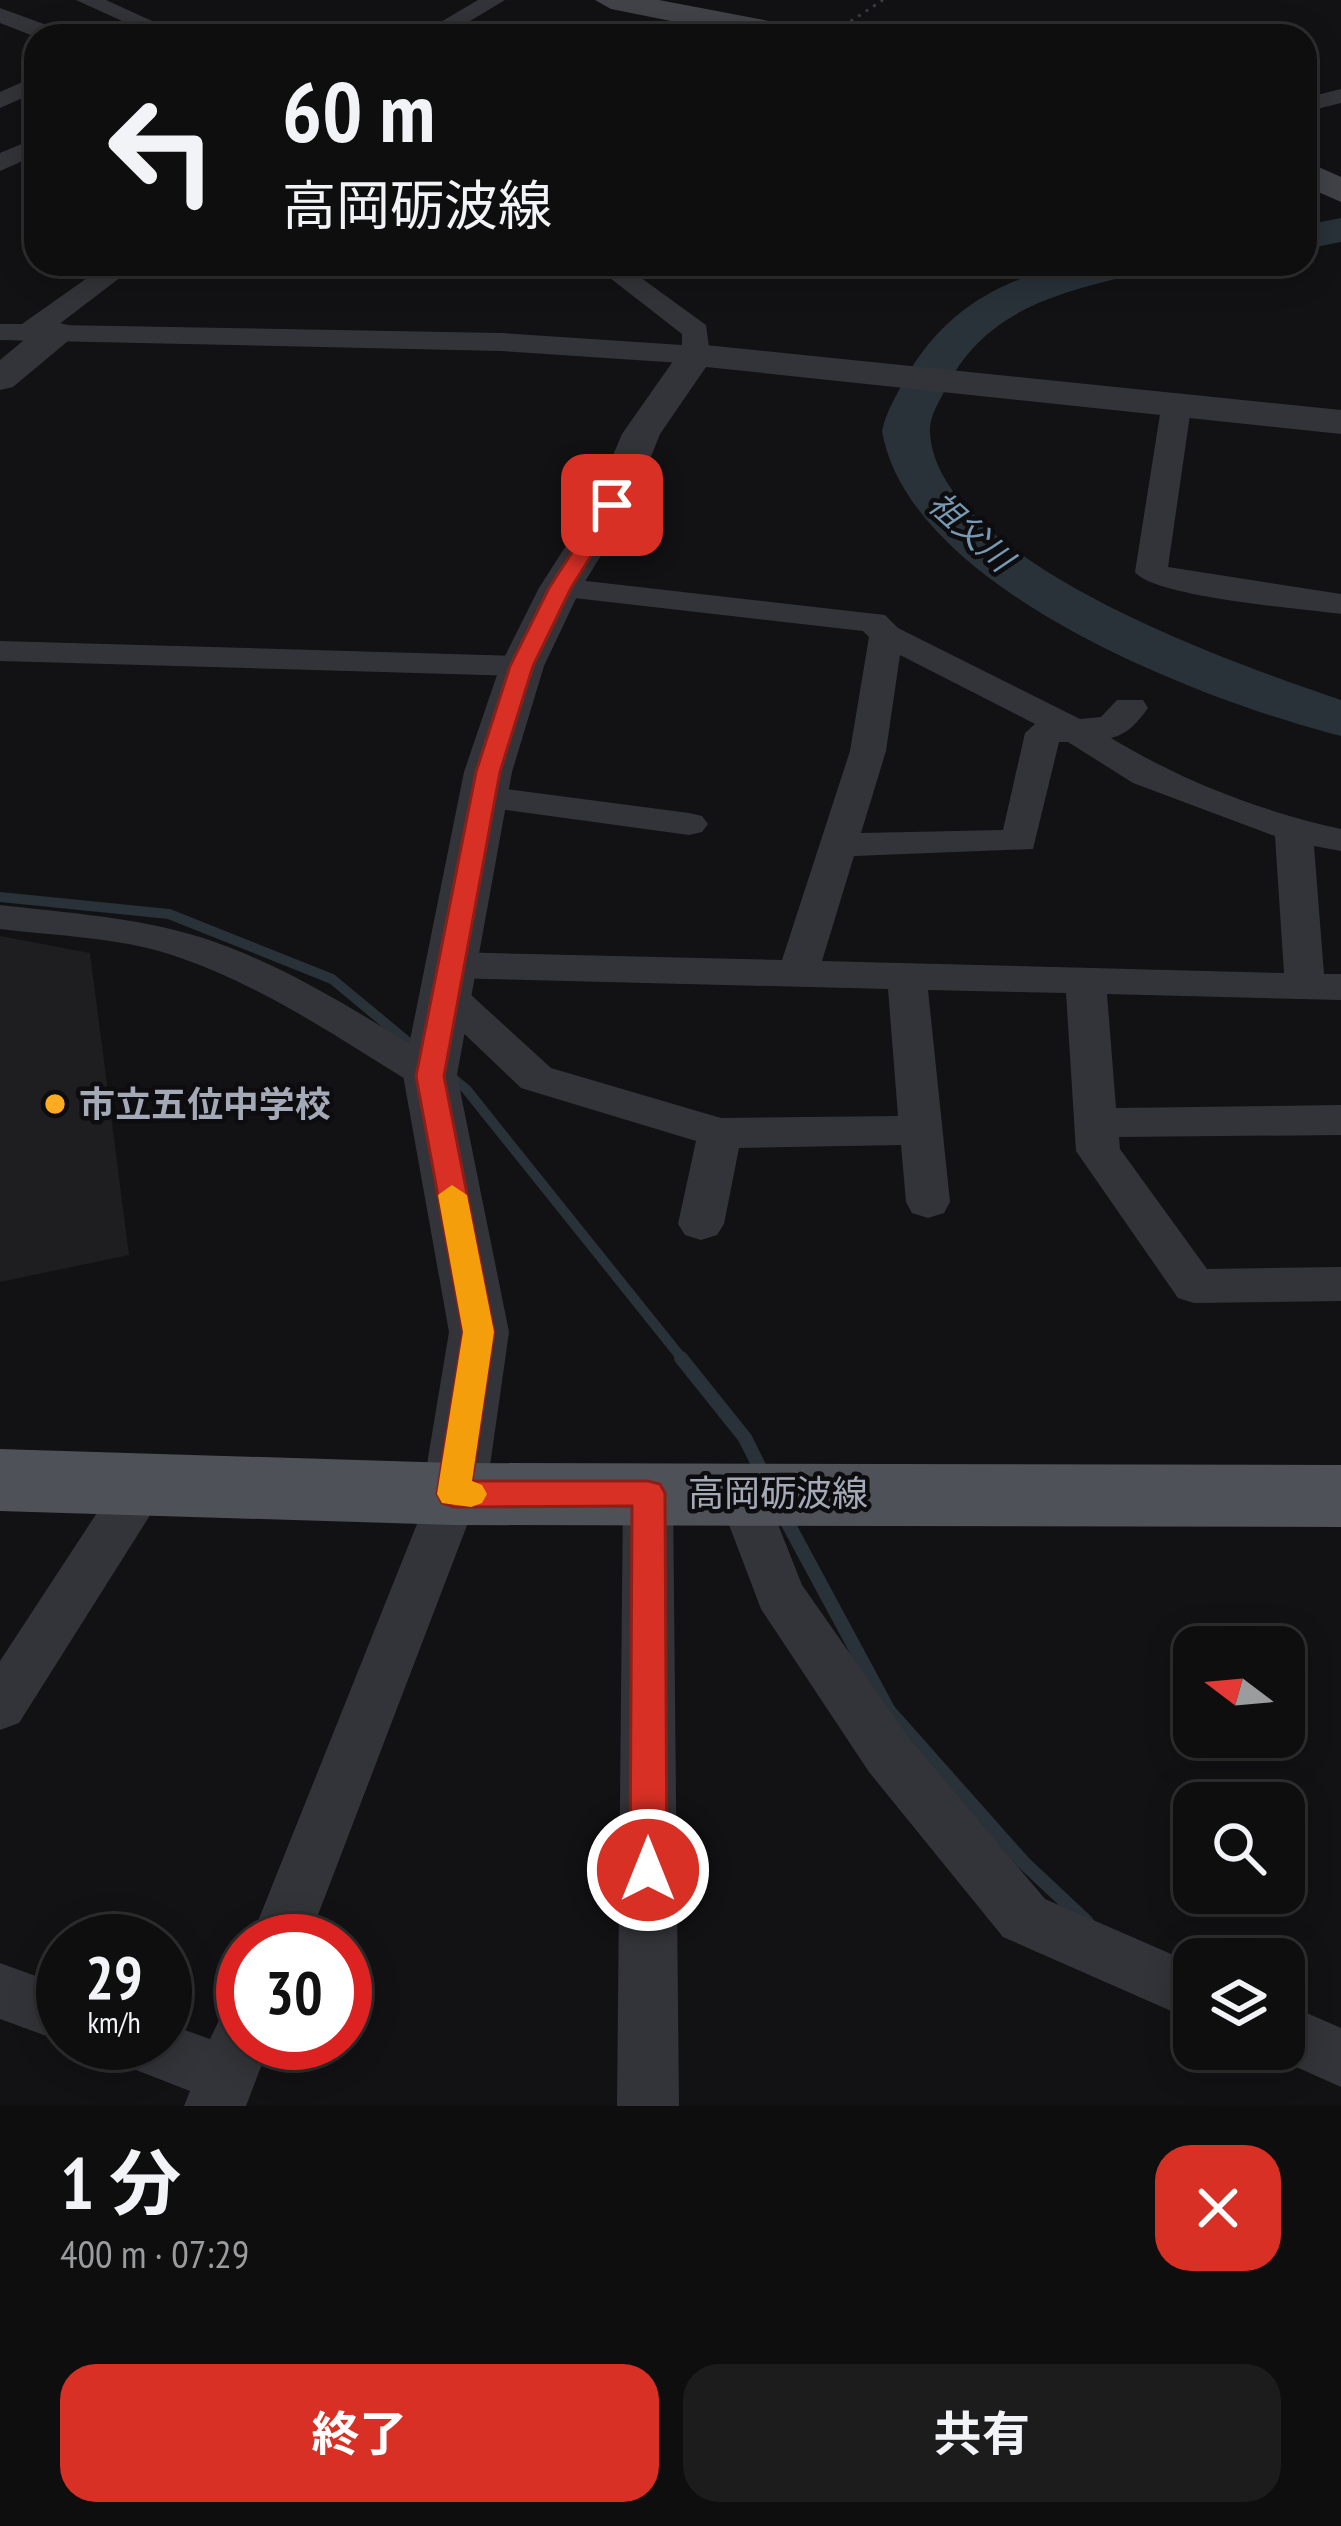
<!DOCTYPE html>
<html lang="ja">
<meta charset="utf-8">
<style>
:root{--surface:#0e0e0f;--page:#1c1c1d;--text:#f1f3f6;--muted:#9b9c9e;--line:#2e2e2f;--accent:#d93025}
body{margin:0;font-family:"PT Sans Narrow","Noto Sans JP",sans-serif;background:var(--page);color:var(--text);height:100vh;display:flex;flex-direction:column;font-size:45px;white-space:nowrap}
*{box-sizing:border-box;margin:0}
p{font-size:39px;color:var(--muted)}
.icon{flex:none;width:66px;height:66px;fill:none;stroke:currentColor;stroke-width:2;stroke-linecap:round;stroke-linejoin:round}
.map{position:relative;height:2106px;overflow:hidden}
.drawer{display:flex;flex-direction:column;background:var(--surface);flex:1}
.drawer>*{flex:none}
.guide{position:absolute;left:24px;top:24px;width:1293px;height:252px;border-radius:36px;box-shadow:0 6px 30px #0003,0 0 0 3px var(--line);background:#0e0e0f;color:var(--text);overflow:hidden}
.needle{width:78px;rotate:286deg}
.controls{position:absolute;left:1173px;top:1626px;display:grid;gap:24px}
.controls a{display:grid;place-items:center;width:132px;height:132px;border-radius:24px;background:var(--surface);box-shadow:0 6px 30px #0003,0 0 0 3px var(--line);font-size:60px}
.speed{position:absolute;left:36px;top:1914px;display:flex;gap:24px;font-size:60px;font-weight:700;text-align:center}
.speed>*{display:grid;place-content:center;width:156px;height:156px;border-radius:50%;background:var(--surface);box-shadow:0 6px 30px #0003,0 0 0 3px var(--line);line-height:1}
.speed small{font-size:30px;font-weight:400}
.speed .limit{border:18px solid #d22;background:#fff;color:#111}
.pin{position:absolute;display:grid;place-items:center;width:102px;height:102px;color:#fff;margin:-51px;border-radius:24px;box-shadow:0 6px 18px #0006}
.me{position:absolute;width:132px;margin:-66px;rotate:0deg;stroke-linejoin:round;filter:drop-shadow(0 0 9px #0008)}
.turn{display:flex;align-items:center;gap:42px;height:252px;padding:0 60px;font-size:54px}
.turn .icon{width:156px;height:156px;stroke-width:2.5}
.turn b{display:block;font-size:84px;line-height:102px}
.round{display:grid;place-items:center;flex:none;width:126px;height:126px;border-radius:36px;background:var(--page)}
.head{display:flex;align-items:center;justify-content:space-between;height:204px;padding:0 60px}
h1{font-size:72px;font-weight:700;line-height:90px}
.primary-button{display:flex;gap:24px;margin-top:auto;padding:24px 60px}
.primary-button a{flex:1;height:138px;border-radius:36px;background:var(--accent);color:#fff;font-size:48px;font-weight:700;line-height:138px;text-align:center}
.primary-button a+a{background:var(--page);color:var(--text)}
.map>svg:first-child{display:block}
.built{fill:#1e1e21}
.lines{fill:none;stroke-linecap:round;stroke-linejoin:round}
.stream-far1{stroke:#283238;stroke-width:10}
.stream{stroke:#283238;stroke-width:14}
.river{fill:#283238;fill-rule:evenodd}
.path{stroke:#393b40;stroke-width:3;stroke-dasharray:3 6;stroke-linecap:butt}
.minor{fill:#333439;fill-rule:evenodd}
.tertiary{fill:#333439;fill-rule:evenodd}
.secondary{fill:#414349;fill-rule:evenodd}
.primary{fill:#4f5158;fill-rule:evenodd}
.route{fill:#d93025;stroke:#8d1f18;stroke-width:3}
.slow{fill:#f59e0b}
.poi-dot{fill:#fdac22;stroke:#0d0d0f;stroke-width:4.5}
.labels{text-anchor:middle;stroke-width:9;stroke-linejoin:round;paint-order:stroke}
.far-water-label{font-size:33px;font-style:italic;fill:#7799b3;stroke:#0d0d0f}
.poi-label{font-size:36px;font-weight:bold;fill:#a3a9b6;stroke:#0d0d0f;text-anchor:start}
.street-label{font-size:36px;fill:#a3a9b6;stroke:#0d0d0f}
</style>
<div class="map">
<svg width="1341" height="2106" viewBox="0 0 1341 2106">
<rect width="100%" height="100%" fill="#121214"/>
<path class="built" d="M0,936l90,17 39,302 -129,27z"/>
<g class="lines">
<path class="stream-far1" d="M0,897l169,17 163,65 88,73
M449,1075l17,14 218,272"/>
<path class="stream" d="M681,1358l64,80 18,36
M785,1518l104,193 135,152 63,59"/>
<path class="river" d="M1341,218v24l-36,7v-24z
M1068,264h77l-6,9c-80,20 -155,36 -194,117 -6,12 -16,27 -15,42 6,129 308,233 411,268v36c-139,-35 -432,-147 -459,-305 4,-19 14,-35 23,-52 37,-66 90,-97 163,-115z"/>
<path class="path" d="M828,36l55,-36"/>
<path class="minor" d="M76,0h30l79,36h-30z
M478,0h27l-60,36h-28z
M0,8l63,23 3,5 -30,1 -36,-14z
M36,76v16l-36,16v-16z
M1341,89v14l-36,9v-14z
M36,138v17l-36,16v-18z
M107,264h31l-80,61 443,8 181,12v-11l-90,-70h30l84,61 4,30 -14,9 -195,-13 -501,-11v-16h22z
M1176,399l15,9 -23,159 173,27v20c-38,-5 -187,-17 -206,-42l26,-164z
M560,578l325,37 13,13 182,91 21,-2 16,-17h26l5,8c-10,14 -20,26 -37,30 69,42 151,74 230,91v22l-27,-5 10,128h17v26l-234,-6 9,114 225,-3v30l-222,2 1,12 87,120 134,-2v34l-147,2 -16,-5 -102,-147 -10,-158 -138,-3 22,212 -6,11 -16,5 -16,-5 -6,-11 -5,-57 -162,3 -15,76 -7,11 -16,5 -16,-5 -7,-11 18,-83 -175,-53 -91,-87 -6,-9 6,-9 14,-4 14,4 93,85 170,50 177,-2 -10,-127 -440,-11 -14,-4 -6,-9 6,-9 14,-4 334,8 68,-209 19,-114 -6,-6 -315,-36 -5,-7zM900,655l135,69 -10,9 -22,97 -142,3 25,-82zM1059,742h9l65,41 142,53 9,137 -462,-12 32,-105 179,-7z
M0,641l522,15 12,3 5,7 -5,7 -12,3 -522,-15z
M483,786l206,27 13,3 6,8 -6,8 -13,3 -219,-30 -6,-8 6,-8z
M0,905c68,8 135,12 200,32 88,28 166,81 245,128l6,10 -6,10 -15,4 -15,-4c-78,-48 -155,-101 -243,-130 -55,-18 -115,-19 -172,-26z
M141,1467l18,6 7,14 -7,14 -140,222 -19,7v-69l123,-188z
M742,1473l18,6 42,106 107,153 136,161 149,65v57l-191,-84 -134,-165 -108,-163 -44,-116 7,-14z
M454,1474l18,6 7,14 -171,447h-58l179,-447 7,-14z
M648,1474l18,6 7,14 6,612h-62l6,-612 7,-14z
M0,1963l63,23v56l-63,-23z
M1284,2003l57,25v59l-78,-35 -2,-3h23z
M243,2005v38h27l-24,63h-62l6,-15 -72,-28 -8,-20h55v-20l45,16 12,-25z"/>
<path class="tertiary" d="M55,322l13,3 5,8 -5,8 -55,46 -13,3v-30l42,-35z
M696,344l645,66v24l-635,-67 -46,67 -28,71 -51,83 -37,78 -32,106 -55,303 52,257 -23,162 -9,18 -23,8 -23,-8 -9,-18 27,-162 -46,-257 61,-303 36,-106 39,-78 53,-83 30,-71 61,-87z"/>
<path class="secondary" d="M595,0h64l136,26 16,10h-65l-135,-27z
M1305,161l36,16v25l-36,-16z"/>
<path class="primary" d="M0,1449l454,14 887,2v62l-887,-2 -454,-14z"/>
</g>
<path class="route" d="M612,499l11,6 -52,83 -38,78 -33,106 -56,304 50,256 -22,149h176l12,3 5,9 2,377 -5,12 -14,5 -13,-5 -5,-12 2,-364 -178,1 -12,-4 -5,-9 26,-162 -47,-256 60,-304 34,-106 39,-78 56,-87z"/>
<path class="slow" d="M452,1185l15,10 27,137 -22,149 10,4 5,9 -5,9 -11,4 -29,-4 -5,-9 26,-162 -25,-137z"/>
<circle class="poi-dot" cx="55" cy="1104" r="12"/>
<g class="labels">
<g class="far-water-label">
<text transform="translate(971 531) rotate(42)" y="12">祖父川</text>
</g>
<g class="poi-label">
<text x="79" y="1117">市立五位中学校</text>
</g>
<g class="street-label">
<text x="778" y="1506">高岡砺波線</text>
</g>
</g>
</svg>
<div class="controls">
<a><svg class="needle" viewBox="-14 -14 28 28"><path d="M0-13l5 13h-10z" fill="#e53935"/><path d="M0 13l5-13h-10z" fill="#9b9c9e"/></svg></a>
<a><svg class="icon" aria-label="search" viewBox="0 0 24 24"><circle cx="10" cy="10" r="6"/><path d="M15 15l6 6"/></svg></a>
<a><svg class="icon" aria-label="layers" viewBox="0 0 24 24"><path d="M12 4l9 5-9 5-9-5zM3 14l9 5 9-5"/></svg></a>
</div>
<div class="speed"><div>29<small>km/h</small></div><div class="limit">30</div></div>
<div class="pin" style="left:612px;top:505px;background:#d93025"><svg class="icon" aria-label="arrive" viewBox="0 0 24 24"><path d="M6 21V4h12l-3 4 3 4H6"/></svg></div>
<svg class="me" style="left:648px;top:1870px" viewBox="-20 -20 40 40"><circle r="17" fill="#d93025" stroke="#fff" stroke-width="3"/><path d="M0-11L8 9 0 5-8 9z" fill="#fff"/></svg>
<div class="guide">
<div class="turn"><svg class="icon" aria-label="left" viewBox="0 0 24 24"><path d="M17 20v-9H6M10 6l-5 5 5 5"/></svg><div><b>60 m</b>高岡砺波線</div></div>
</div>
</div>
<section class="drawer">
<div class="head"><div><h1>1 分</h1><p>400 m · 07:29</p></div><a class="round" style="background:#d93025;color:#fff"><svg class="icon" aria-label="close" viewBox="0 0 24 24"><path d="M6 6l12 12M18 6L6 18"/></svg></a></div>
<div class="primary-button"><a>終了</a><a>共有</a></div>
</section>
